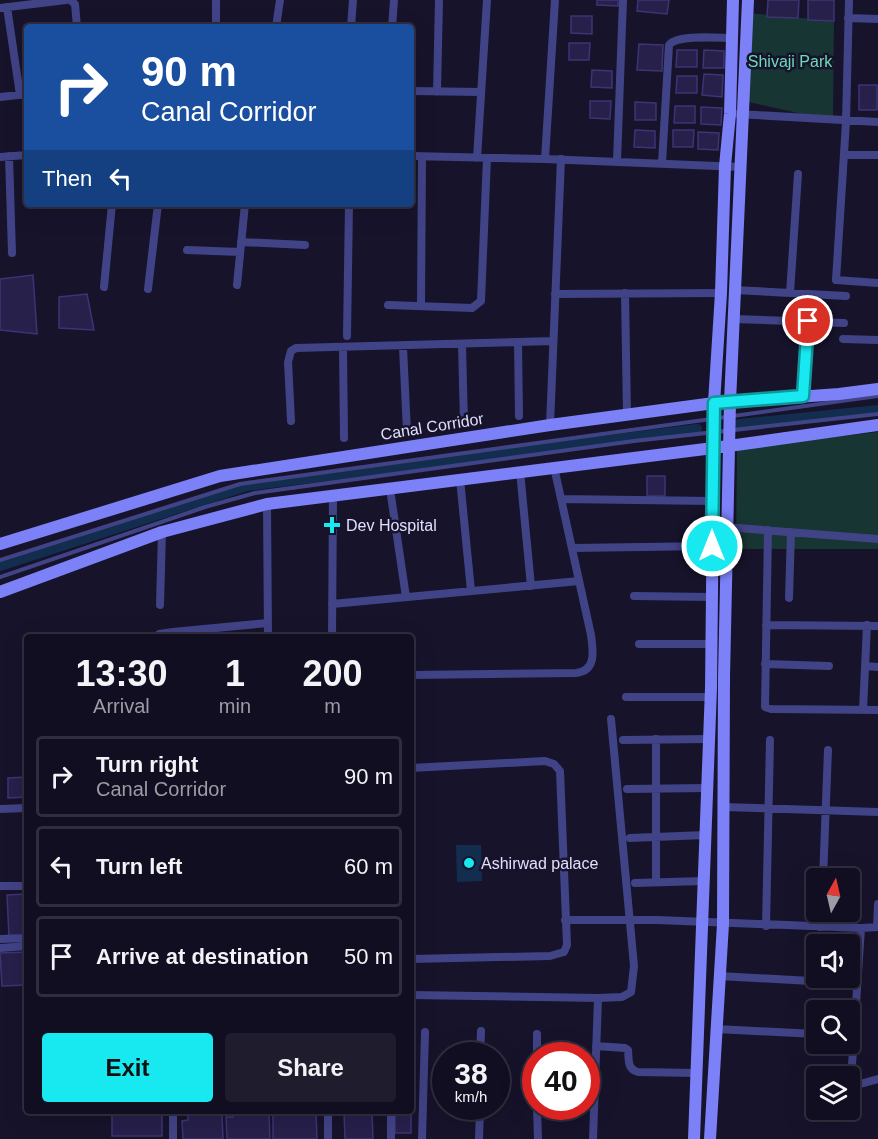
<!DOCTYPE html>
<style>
:root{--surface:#100e20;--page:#1e1c2d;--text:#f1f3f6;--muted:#9c9ca5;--line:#302e3e;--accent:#18e9f0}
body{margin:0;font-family:Helvetica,sans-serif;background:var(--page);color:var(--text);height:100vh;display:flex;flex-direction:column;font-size:22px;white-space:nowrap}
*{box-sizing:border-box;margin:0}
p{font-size:20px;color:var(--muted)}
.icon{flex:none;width:33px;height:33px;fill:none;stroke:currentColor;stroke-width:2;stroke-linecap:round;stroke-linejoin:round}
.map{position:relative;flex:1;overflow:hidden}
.panel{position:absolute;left:24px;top:634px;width:390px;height:480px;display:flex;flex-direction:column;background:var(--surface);border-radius:6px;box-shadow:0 6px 24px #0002,0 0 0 2px var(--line)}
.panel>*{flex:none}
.top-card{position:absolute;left:24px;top:24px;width:390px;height:183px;border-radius:6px;box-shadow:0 6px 24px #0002,0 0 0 2px var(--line);background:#1a4fa0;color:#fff;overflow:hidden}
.needle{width:39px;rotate:8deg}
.controls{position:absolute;left:806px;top:868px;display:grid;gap:12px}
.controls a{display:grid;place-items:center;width:54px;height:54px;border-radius:6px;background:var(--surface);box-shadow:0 6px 24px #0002,0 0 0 2px var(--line);font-size:30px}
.speed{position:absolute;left:432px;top:1042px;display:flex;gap:12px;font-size:30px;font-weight:700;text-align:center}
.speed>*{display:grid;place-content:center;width:78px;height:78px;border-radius:50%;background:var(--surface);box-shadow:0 6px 24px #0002,0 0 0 2px var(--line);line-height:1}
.speed small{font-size:15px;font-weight:400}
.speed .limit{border:9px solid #d22;background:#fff;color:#111}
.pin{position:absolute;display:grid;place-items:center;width:51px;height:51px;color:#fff;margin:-26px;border:3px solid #fff;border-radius:50%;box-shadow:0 2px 6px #0007}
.me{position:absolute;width:66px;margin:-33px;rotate:0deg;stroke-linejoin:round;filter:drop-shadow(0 0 4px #0008)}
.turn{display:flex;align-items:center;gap:21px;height:126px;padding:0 18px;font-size:27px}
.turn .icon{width:78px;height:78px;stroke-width:2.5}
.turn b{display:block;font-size:42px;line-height:51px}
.then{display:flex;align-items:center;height:57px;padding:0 18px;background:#0003;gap:12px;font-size:22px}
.eta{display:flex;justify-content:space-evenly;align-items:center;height:102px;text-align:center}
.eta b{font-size:36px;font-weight:700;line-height:42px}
.primary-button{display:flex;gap:12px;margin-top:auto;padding:12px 18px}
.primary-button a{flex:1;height:69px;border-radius:6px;background:var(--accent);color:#111;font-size:24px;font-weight:700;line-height:69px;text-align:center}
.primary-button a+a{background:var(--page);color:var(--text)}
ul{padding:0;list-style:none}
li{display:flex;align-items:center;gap:18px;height:81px;margin:0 12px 9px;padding:0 6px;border:3px solid var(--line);border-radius:6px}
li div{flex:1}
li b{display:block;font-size:22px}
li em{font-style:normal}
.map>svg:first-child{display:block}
.green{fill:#173532}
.water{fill:#132d4f}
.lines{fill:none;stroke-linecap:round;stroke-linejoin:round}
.canal{stroke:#132d4f;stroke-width:10}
.building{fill:#26204b;stroke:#3d3475;stroke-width:1.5}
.lane{stroke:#414387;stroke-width:4}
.street{stroke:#414387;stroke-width:8}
.secondary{stroke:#7c81f7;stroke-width:12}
.route-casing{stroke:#10979c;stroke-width:15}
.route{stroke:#18e9f0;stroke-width:10}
.poi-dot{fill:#18e9f0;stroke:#16132b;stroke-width:2}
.labels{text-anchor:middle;stroke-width:5;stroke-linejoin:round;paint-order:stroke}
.park-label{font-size:16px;fill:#6edab8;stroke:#16132b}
.street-label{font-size:16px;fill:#e1dffd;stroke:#16132b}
.poi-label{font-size:16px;fill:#e1dffd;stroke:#16132b;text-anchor:start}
</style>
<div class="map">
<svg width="878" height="1139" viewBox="0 0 878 1139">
<rect width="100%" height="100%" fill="#16132b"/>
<path class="green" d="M748,13l86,8 -1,100 -89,-20z
M878,432v117h-142l1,-101z"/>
<path class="water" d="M456,845h25l1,36 -25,1z"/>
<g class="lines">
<path class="canal" d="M739,424l139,-14
M0,566l247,-80 450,-57"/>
</g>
<path class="building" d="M597,0h21v6l-21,-1z
M638,0h31l-2,14 -30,-3z
M768,0h31l-1,18 -31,-1z
M808,0h26v21l-26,-1z
M571,16h21v18l-21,-1z
M569,43h21l-1,17h-20z
M639,44l24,1 -1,26 -25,-1z
M677,50h20v17h-21z
M704,50l20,1v17h-21z
M592,70l20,1v17l-21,-1z
M704,74l19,1 -1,22 -20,-2z
M677,76h20v17h-21z
M859,85h18v25h-18z
M590,101h21l-1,18 -20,-1z
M635,102l21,1v17h-21z
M675,106h20v17h-21z
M701,107l21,1 -1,17 -20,-1z
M635,130l20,1v17l-21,-1z
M673,130h21l-1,17h-20z
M698,132l21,1 -1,17 -20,-1z
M33,275l4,59 -37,-4v-51z
M87,294l7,36 -35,-2v-31z
M647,476h18v20h-18z
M27,777v20l-19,1v-20z
M27,894v42l-18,1 -2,-42z
M27,952v33l-25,1 -2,-33z
M112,1112h50v24h-50z
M233,1112h28v3l8,-1 1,25h-43l-1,-22h7z
M273,1112h43l1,27h-44z
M344,1112h28l1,27h-28z
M395,1112h16v21h-16z
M222,1114l1,25h-40l-1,-18 6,-1v-5z"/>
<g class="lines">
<path class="lane" d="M0,560l240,-76 638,-88
M0,577l205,-70 50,-14 379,-52 244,-27"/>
<path class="street" d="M70,0l5,4 2,23
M849,0l-3,122 -10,158 42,3
M7,7l13,88
M0,8l66,-8
M848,18l30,1
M216,27v-27
M276,27l4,-27
M351,27l2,-27
M392,27l2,-27
M411,91l70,1
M437,92l2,-92
M0,97l27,-3
M738,114l140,8
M844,155h34
M9,156l3,97
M411,156l134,3 196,8
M0,157l27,-2
M477,158l10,-158
M545,159l10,-159
M617,161l6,-161
M662,163l7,-118c8,-11 49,-7 63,-7
M241,242l64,3
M187,250l53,2
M237,285l8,-81
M104,287l8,-83
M148,289l10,-85
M734,290l112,6
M625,293l2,123
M790,293l8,-119
M555,294l166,-1
M388,305l84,3 9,-7 6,-143
M421,306l1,-149
M733,319l111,4
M347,336l2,-132
M843,339l35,1
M518,342l1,74
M462,344l2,80
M403,347l4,85
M343,348l1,90
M803,396l5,-75
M291,421l-3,-59 3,-11 5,-3 257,-7
M550,425l11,-266
M520,471l11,115
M460,479l11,112
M390,489l16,108
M561,499l151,2
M267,504l1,134
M712,526l166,13
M768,530l-3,177 6,2 107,1
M572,548l140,-2
M634,596l78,1
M789,598l2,-66
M332,604l247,-23
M160,605l2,-73
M766,625l112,1
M155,638l4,-4 14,-2 95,-9
M332,638l1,-144
M639,644h72
M765,664l64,2
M866,666l12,1
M411,675l165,-2c21,-2 17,-23 15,-38l-37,-168
M626,697h85
M863,710l4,-85
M656,739v143
M623,740l85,-1
M411,768l134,-7 9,3 6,7 7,174 -3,7 -14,4 -139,3
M627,789l79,-1
M723,807l155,5
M0,809l27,-1
M630,838l75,-3
M823,879l5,-129
M635,883l68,-2
M0,886h27
M565,920h92l204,8 17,-1
M766,926l4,-186
M820,927l1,-15
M877,927l1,-23
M0,939l27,-1
M0,948l27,-2
M719,976l110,6
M411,995l187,3 24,-1 9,-5 3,-26 -23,-247
M716,1029l100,5
M537,1034v22
M596,1046l29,2 3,2c1,10 -1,19 10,22l58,1
M480,1056l1,-25
M852,1065l9,-137
M849,1087l29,-8
M537,1107l1,32
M173,1112v27
M391,1112v27
M328,1139v-27
M422,1139l3,-107
M479,1139l1,-32
M593,1139l5,-141"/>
<path class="secondary" d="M0,544l220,-68 330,-51 164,-22 125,-9 39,-5
M0,592l162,-60 105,-28 462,-58 149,-21
M694,1139l17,-451 3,-285 7,-110 4,-127 5,-52 3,-114
M710,1139l13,-215 1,-247 6,-275 18,-402"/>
</g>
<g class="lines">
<defs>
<path id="route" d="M712,546l2,-143 89,-7 5,-75"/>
</defs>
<use href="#route" class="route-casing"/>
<use href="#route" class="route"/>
</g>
<g class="poi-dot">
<path d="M329 516h6v6h6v6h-6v6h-6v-6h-6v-6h6z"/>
<circle cx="469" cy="863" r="6"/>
</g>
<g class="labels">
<g class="park-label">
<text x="790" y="67">Shivaji Park</text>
</g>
<g class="street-label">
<text transform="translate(432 426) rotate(-9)" y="6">Canal Corridor</text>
</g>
<g class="poi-label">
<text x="346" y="531">Dev Hospital</text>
<text x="481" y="869">Ashirwad palace</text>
</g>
</g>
</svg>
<div class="controls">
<a><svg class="needle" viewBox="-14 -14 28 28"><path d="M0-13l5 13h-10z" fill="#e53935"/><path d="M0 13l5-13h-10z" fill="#9c9ca5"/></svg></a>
<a><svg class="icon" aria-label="sound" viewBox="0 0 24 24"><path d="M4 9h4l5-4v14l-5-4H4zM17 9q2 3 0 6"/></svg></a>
<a><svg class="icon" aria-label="search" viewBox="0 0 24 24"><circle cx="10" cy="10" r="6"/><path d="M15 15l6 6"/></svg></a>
<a><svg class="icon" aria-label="layers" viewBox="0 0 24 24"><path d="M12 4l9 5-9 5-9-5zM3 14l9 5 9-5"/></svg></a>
</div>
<div class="speed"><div>38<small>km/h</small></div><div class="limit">40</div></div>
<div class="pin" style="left:808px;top:321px;background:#d93025"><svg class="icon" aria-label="arrive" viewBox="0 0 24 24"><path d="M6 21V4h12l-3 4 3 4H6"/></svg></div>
<svg class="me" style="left:712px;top:546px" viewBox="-20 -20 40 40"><circle r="17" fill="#18e9f0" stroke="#fff" stroke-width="3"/><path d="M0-11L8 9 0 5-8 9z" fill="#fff"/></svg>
<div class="top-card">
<div class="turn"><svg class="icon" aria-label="right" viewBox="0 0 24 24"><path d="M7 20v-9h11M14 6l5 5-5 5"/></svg><div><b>90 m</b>Canal Corridor</div></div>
<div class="then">Then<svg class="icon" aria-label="left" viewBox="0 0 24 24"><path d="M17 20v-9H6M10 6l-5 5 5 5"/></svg></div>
</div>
<section class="panel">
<div class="eta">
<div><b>13:30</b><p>Arrival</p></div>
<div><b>1</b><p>min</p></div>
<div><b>200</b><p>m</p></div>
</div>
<ul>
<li><svg class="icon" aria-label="right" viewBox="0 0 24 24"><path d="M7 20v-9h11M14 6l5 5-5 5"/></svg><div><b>Turn right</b><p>Canal Corridor</p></div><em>90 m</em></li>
<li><svg class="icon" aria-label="left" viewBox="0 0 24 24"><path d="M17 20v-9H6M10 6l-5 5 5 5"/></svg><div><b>Turn left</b></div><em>60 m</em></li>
<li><svg class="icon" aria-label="arrive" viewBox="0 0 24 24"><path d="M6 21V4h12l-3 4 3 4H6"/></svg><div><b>Arrive at destination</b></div><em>50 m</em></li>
</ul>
<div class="primary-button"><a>Exit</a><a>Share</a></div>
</section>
</div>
